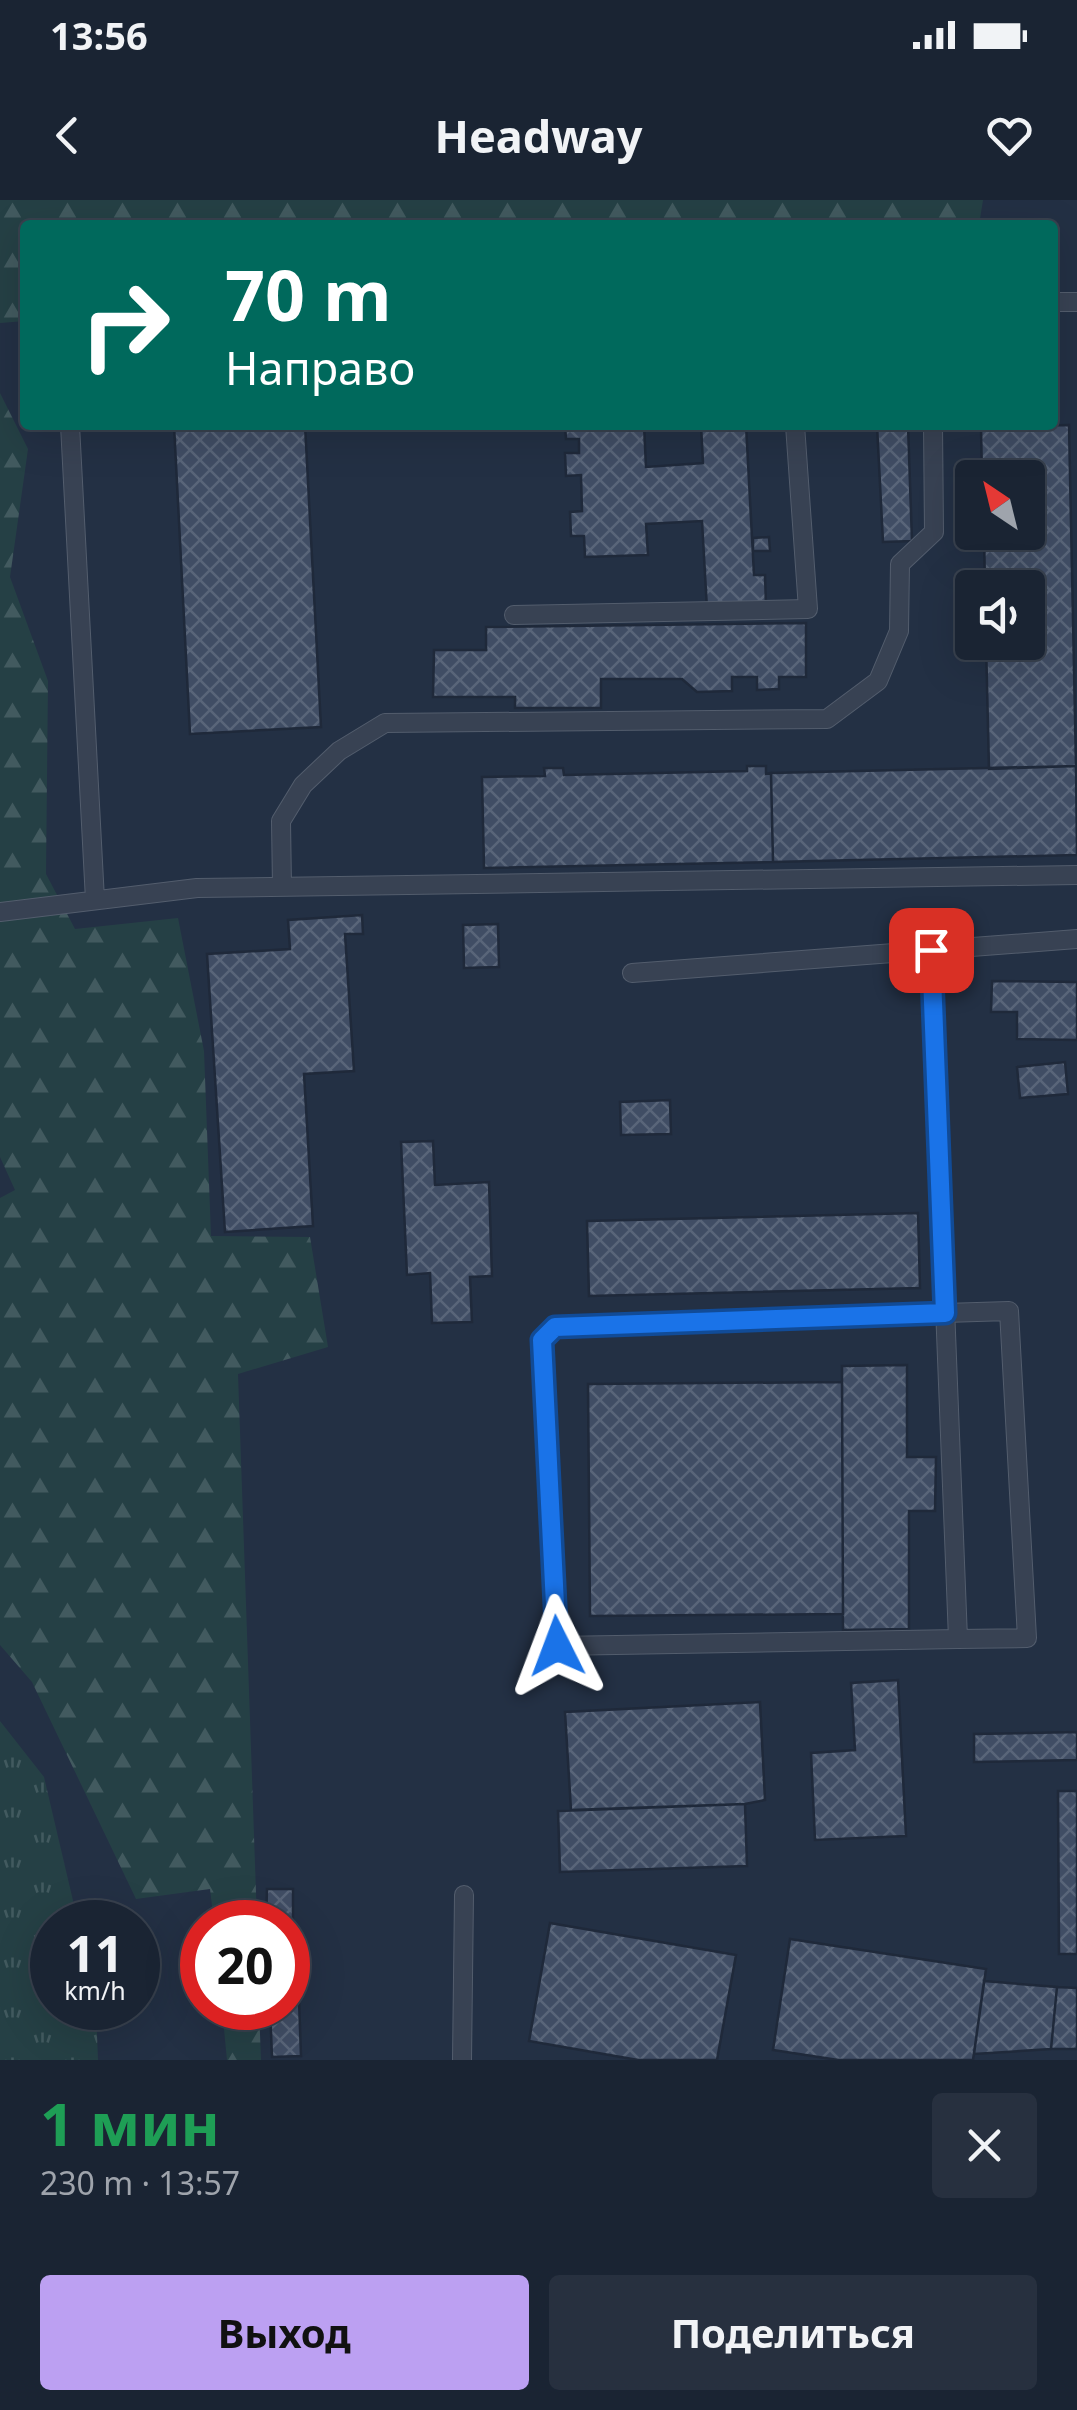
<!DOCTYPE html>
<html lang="ru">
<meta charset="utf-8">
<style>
:root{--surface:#1a2433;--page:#27303f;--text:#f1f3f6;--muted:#9fa4ac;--line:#38414e;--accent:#bca0f2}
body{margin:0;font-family:"Noto Sans",sans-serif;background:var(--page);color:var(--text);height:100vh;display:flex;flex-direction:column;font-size:38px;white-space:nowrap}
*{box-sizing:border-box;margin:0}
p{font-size:32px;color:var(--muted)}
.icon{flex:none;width:55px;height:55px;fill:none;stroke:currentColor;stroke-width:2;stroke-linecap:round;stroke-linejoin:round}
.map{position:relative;height:1860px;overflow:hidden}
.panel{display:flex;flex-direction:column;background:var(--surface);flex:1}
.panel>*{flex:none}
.hud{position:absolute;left:20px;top:20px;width:1038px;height:210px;border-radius:10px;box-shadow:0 10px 40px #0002,0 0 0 2px var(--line);background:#00695c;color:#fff;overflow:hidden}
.needle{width:65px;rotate:325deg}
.tools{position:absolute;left:955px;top:260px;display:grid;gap:20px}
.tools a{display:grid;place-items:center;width:90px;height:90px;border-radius:10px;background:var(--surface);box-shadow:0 10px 40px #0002,0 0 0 2px var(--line);font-size:50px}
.speed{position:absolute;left:30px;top:1700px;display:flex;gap:20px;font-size:50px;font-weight:700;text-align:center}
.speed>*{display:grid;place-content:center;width:130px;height:130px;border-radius:50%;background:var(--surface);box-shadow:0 10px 40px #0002,0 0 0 2px var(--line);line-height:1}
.speed small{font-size:25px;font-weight:400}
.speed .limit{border:15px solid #d22;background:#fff;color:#111}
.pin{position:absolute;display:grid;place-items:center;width:85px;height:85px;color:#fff;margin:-42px;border-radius:20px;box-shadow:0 5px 15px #0006}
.me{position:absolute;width:110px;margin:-55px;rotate:357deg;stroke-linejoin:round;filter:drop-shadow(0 0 8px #0008)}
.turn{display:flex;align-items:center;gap:35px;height:210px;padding:0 40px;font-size:45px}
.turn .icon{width:130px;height:130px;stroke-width:2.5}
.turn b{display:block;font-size:70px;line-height:85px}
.round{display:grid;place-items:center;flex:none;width:105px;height:105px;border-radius:10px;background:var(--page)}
.head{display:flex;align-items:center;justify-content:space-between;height:170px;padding:0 40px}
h1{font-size:60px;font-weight:700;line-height:75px;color:#1e9e55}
.button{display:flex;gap:20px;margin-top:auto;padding:20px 40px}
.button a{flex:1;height:115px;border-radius:10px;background:var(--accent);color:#111;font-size:40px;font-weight:700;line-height:115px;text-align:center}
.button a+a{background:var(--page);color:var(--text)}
.status{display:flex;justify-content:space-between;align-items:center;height:70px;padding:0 50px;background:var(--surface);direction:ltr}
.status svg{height:28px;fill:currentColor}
header{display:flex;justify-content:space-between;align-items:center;height:130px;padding:0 40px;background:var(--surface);font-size:45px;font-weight:700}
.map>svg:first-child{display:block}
.grass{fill:url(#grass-tufts)}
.forest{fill:url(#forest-firs)}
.building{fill:url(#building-cross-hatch);stroke:#1f293a;stroke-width:2.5}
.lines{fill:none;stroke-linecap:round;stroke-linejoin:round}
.lane-casing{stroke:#535d6d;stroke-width:20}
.lane{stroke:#384253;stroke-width:18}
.route-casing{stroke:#114b97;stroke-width:25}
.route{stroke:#1a73e8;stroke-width:18}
</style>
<div class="status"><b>13:56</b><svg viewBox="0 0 49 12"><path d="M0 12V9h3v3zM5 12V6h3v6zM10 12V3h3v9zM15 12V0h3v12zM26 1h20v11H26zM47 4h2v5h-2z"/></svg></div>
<header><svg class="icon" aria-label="back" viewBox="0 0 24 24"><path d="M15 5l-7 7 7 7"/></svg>Headway<svg class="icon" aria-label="heart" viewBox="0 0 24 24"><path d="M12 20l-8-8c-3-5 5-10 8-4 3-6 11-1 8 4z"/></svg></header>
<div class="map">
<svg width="1077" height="1860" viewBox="0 0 1077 1860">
<defs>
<pattern id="grass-tufts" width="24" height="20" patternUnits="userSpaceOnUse" patternTransform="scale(2.5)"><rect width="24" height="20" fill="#254045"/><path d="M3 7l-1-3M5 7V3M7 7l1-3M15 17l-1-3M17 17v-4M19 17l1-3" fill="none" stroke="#425a5f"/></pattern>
<pattern id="forest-firs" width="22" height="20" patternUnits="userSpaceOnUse" patternTransform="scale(2.5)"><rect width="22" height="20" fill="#254045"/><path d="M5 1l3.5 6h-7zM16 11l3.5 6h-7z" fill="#425a5f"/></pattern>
<pattern id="building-cross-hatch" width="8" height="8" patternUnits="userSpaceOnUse" patternTransform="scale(2.5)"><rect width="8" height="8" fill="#404d64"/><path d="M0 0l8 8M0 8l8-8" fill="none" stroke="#596579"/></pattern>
</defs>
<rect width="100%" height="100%" fill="#233044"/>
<path class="grass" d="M0,1521l44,56 34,145h-26v86h44l2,52h-98z"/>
<path class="forest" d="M0,0h983l-4,25h-954v96l-25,2z
M0,193l28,56 -18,128 38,104 -2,193 29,55 103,-11 26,133 7,185 99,1 18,110 -90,27 19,548h-43l-4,-33 -74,10 -104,-217 -32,-37v-447l15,-8 -15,-33z
M222,1808h37l2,52h-34z"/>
<path class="building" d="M1052,128l6,70h-6z
M174,225h131l16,302 -131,7z
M565,225h79l2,42 57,-4 -2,-38h45l8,150h11l1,31 -59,3 -5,-88 -56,3 2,31 -63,2 -1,-21h-13l-1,-24 12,-1 -1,-36 -15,1 -1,-23h14v-14h-13z
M877,225h31l4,116 -29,1z
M1069,225l7,341 -87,3 -3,-127h42v-54h-43l-1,-56h44v-54h-46l-1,-51z
M769,337l1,14h-17v-13z
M806,423v54h-27v12l-22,1v-13h-25v14l-35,1 -15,-13h-81v29h-86v-11h-82l1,-47h52v-23z
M747,566h19v8l5,-1 2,89 -289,6 -2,-91 63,-1 -1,-8h19l1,7 183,-4z
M1076,566l1,89 -304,7 -2,-89z
M362,715l1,19h-18l9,137 -50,3 9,152 -88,6 -18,-278 83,-5 -2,-29z
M498,724l1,43 -35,1 -1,-43z
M992,781l85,1v58l-60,-1v-27h-26z
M1065,862l3,32 -48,4 -3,-31z
M670,900l1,34 -50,1 -1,-33z
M433,941l2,44 54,-3 3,94 -22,1 2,45 -40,1 -2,-50 -23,2 -6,-133z
M918,1013l2,75 -331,8 -2,-75z
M907,1165v92h29l-1,54h-26v118l-66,1 -1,-264z
M842,1182l1,232 -253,2 -2,-232z
M898,1480l8,156 -91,4 -4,-87 44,-3 -4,-67z
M760,1502l5,98 -20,4 -174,6 -6,-98z
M1077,1532v28l-103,2v-28z
M1058,1591h19v163h-18z
M745,1604l2,62 -187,6 -2,-61z
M267,1689h26v62h-5v-29h-22z
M550,1723l186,32 -19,105h-79l-109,-19z
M790,1739l196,30 -13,91h-135l-65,-10z
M984,1781l73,6 -6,62 -77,5z
M1057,1787l20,1v61h-26z
M288,1800h11l2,56 -29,1 -2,-49h18z"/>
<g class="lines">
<defs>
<path id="lane" d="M1052,102h25
M70,225l25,475
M514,415l294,-6 -13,-184
M282,687l-1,-66 22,-36 36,-34 46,-28 442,-4 51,-38 21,-50 1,-67 34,-32 -1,-107
M0,712l197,-24 880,-13
M931,750c9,230 18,459 27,689l-401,7 -15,-306 13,-13 390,-14 64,-2 18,327 -69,1
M632,773l445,-34
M462,1860l2,-165"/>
</defs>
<use href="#lane" class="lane-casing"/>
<use href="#lane" class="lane"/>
</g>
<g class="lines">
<defs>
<path id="route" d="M557,1446l-15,-306 13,-13 390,-14 -14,-363"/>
</defs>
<use href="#route" class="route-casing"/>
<use href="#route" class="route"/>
</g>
</svg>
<div class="tools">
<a><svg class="needle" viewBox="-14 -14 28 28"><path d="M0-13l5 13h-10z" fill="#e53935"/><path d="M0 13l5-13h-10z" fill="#9fa4ac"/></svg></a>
<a><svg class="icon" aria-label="sound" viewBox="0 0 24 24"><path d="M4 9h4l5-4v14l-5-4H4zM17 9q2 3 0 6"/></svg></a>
</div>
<div class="speed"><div>11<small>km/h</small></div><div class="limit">20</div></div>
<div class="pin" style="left:931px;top:750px;background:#d93025"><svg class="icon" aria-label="arrive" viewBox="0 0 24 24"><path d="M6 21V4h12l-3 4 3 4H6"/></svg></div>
<svg class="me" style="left:557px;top:1446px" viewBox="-20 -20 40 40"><path d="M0-17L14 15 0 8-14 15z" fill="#1a73e8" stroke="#fff" stroke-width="4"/></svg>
<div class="hud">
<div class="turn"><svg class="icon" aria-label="right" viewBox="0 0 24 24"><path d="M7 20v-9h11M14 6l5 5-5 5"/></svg><div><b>70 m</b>Направо</div></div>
</div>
</div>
<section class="panel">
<div class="head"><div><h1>1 мин</h1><p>230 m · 13:57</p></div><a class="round"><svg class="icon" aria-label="close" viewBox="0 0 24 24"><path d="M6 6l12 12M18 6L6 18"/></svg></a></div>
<div class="button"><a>Выход</a><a>Поделиться</a></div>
</section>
